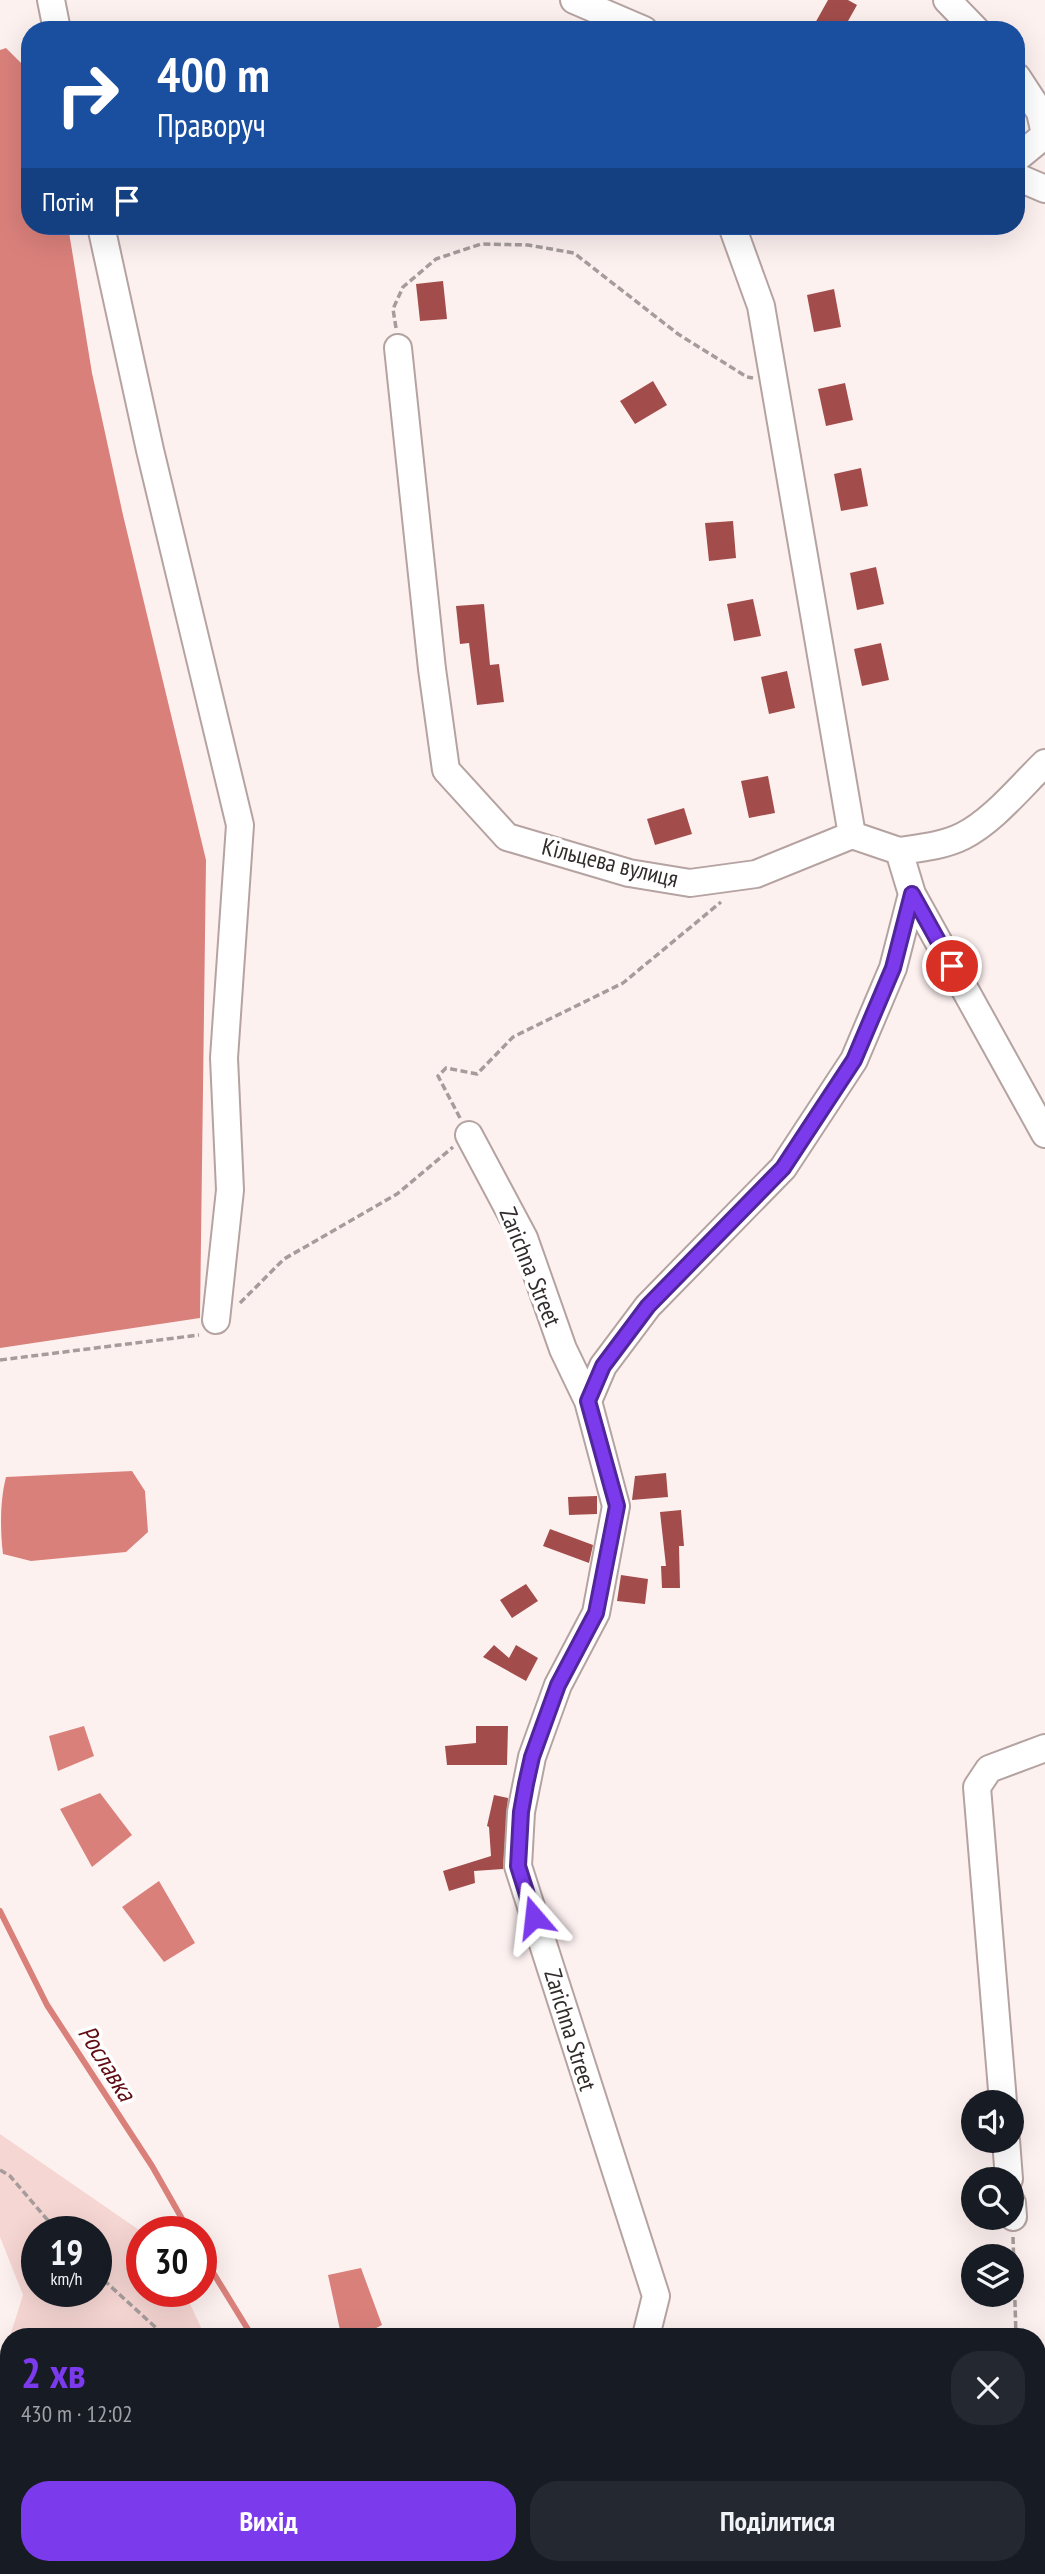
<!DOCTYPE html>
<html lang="uk">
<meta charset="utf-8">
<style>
:root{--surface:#171b24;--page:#242831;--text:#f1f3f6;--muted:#9ea1a6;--accent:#7c3aed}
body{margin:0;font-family:"PT Sans Narrow",sans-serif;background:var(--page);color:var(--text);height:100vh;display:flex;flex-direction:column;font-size:26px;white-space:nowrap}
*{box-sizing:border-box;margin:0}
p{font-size:23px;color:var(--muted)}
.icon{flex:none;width:38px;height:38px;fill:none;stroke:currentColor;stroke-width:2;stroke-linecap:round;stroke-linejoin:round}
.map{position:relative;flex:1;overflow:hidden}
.drawer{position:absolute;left:0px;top:2328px;width:1046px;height:247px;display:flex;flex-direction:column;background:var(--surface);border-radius:28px 28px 0 0;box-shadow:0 7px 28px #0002}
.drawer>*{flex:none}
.banner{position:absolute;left:21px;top:21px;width:1004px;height:214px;border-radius:28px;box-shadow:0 7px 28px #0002;background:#1a4fa0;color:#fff;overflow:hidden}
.controls{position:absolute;left:961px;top:2090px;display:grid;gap:14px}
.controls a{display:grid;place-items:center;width:63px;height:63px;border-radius:50%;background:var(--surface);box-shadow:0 7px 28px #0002;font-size:35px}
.speed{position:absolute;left:21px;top:2216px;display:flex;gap:14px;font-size:35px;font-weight:700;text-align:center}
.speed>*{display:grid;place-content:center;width:91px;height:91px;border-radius:50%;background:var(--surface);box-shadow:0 7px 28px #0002;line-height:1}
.speed small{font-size:18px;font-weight:400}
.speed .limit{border:10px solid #d22;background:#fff;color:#111}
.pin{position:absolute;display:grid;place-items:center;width:60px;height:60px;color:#fff;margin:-30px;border:4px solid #fff;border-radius:50%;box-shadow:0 2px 7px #0007}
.me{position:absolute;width:77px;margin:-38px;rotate:343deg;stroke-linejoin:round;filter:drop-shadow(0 0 5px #0008)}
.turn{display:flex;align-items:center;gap:24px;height:147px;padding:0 21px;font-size:32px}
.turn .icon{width:91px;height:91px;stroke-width:2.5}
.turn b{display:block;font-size:49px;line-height:60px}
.then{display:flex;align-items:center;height:66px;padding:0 21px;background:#0003;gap:14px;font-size:26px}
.round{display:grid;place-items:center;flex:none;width:74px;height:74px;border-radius:28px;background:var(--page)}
.headline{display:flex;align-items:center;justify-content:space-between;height:119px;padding:0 21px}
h1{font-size:42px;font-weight:800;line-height:52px;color:var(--accent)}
.cta{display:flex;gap:14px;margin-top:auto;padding:14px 21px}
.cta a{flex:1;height:80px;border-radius:28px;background:var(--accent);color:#fff;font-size:28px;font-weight:800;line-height:80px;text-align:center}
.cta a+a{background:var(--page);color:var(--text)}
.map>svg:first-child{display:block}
.green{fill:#f6d6d3;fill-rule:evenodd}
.water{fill:#da807b}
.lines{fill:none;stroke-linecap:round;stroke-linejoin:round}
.stream{stroke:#da807b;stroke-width:6}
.building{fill:#a24d4b}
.minor-casing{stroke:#b5a3a1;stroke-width:30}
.path{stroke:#a69c9c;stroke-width:3.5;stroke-dasharray:7 3.5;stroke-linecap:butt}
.minor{stroke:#fff;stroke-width:26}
.route-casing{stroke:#51269a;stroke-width:18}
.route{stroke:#7c3aed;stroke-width:12}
.labels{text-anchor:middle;stroke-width:7;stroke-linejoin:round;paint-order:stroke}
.street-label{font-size:24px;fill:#332c2c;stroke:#fff}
.water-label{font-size:26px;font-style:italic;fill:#5f0c12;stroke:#fff}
</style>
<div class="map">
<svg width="1045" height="2574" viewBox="0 0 1045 2574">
<rect width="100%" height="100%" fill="#fdf1f0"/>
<path class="green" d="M0,2134l142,98v59h42l21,45h-195l13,-41 -23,-58zM37,2231h59v60h-59z
M9,2500v66h415v8h-424v-73z"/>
<path class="water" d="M6,48l24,24v154h38l24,147 31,142 83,345 -6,458 -200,30v-1298z
M132,1471l13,20 3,41 -22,20 -95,9 -28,-7c-3,-24 -3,-54 3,-77z
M84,1726l10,30 -36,15 -9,-35z
M100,1793l32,42 -40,32 -32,-58z
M159,1881l36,62 -31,19 -42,-55z
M361,2268l21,57 -21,11h-17l-4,-6 -12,-55z"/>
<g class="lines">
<path class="stream" d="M0,1911l47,94 105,161 37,65
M201,2253l51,83
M343,2574v-8"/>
</g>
<path class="building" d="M828,0h20l9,5 -14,25h-20l-9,-5z
M443,281l4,38 -27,2 -4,-37z
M834,289l7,38 -27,5 -7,-37z
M653,381l14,24 -32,19 -15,-23z
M845,383l8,37 -27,6 -8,-37z
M861,468l7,38 -27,5 -7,-37z
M733,521l3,37 -27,3 -4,-38z
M876,567l8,37 -27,6 -7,-37z
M753,599l8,37 -27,5 -7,-37z
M484,604l6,61 9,-1 5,38 -27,3 -8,-62 -9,1 -4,-38z
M881,643l8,37 -27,6 -8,-37z
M787,671l8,37 -26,6 -8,-37z
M768,776l7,37 -26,5 -8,-37z
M684,808l8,26 -37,11 -8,-26z
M666,1473l2,24 -36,3 3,-24z
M597,1496v18l-28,1 -1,-18z
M681,1510l3,36h-5l1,42h-18l-1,-22h5l-6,-54z
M550,1529l43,16 -4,18 -46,-17z
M621,1575l27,4 -3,25 -28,-3z
M526,1584l12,17 -26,17 -12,-18z
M494,1645l15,13 7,-13 22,13 -12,23 -43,-24z
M476,1726h32l-1,39h-60l-2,-19 31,-3z
M494,1795l14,3 -5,71 -29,2 1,12 -26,8 -6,-20 48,-15 -2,-29 -2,-1z"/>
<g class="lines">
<defs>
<path id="minor" d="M51,0l6,30
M574,0l70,30
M947,0l29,30
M1017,77l23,35 5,22
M1017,158l28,-23
M1017,177l28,12
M101,226l49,224 90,375 -16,233 6,132 -14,130
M732,226l29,80 91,529
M398,348l34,321 14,101 61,67 122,36 61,10 66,-9 96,-39
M852,835l47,16 13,43 133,240
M899,851c21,-3 44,-5 64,-15 31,-16 57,-49 82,-73
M469,1135l55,103 39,111 25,52 28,105 -20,107 -38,72 -26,72 -11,55 -3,54 138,430 -10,40
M588,1401l15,-35 45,-60 135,-138 71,-108 39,-92 19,-74
M1003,2102l-26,-315 12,-18 56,-21
M1006,2140l3,39
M1012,2203l1,14
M551,2566l3,8"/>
</defs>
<use href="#minor" class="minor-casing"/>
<path class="path" d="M396,328l-3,-19 10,-22 33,-28 45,-15 47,1 46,8 104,81 69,43 6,1
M460,1118l-22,-42 8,-8 31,6 36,-37 110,-54 98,-81
M240,1303l44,-44 113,-65 56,-47
M0,1360l199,-25
M0,2170l10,6 47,55
M1013,2237l3,99
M96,2273l69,63
M516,2566l4,8
M1014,2566l1,8"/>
<use href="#minor" class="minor"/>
</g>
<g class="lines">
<defs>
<path id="route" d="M534,1917l-16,-51 3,-54 5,-28 6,-27 26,-72 38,-72 21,-107 -29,-105 15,-35 45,-60 135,-138 71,-108 39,-92 19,-74 40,72"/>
</defs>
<use href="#route" class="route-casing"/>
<use href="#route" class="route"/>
</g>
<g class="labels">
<g class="street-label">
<text transform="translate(610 863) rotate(14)" y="8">Кільцева вулиця</text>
<text transform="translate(530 1267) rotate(68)" y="8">Zarichna Street</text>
<text transform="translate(570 2030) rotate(73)" y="8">Zarichna Street</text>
</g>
<g class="water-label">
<text transform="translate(107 2063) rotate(58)" y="9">Рославка</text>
</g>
</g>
</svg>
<div class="controls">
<a><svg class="icon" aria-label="sound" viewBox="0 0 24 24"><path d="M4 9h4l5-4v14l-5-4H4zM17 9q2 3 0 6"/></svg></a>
<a><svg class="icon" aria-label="search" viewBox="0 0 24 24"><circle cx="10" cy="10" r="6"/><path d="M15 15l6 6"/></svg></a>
<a><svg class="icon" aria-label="layers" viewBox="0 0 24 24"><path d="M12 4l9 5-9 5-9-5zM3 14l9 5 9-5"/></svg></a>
</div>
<div class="speed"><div>19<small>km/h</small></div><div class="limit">30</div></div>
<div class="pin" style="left:952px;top:966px;background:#d93025"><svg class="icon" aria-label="arrive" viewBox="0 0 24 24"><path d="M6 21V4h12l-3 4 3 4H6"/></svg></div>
<svg class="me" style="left:534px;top:1917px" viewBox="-20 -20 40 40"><path d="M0-17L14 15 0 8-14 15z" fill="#7c3aed" stroke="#fff" stroke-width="4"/></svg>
<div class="banner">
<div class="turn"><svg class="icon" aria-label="right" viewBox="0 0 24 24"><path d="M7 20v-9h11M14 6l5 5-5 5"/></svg><div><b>400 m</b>Праворуч</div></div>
<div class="then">Потім<svg class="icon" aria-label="arrive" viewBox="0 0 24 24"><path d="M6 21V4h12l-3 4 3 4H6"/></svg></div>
</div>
<section class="drawer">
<div class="headline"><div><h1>2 хв</h1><p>430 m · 12:02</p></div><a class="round"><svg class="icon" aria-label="close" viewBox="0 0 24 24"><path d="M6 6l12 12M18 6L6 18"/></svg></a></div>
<div class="cta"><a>Вихід</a><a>Поділитися</a></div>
</section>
</div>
